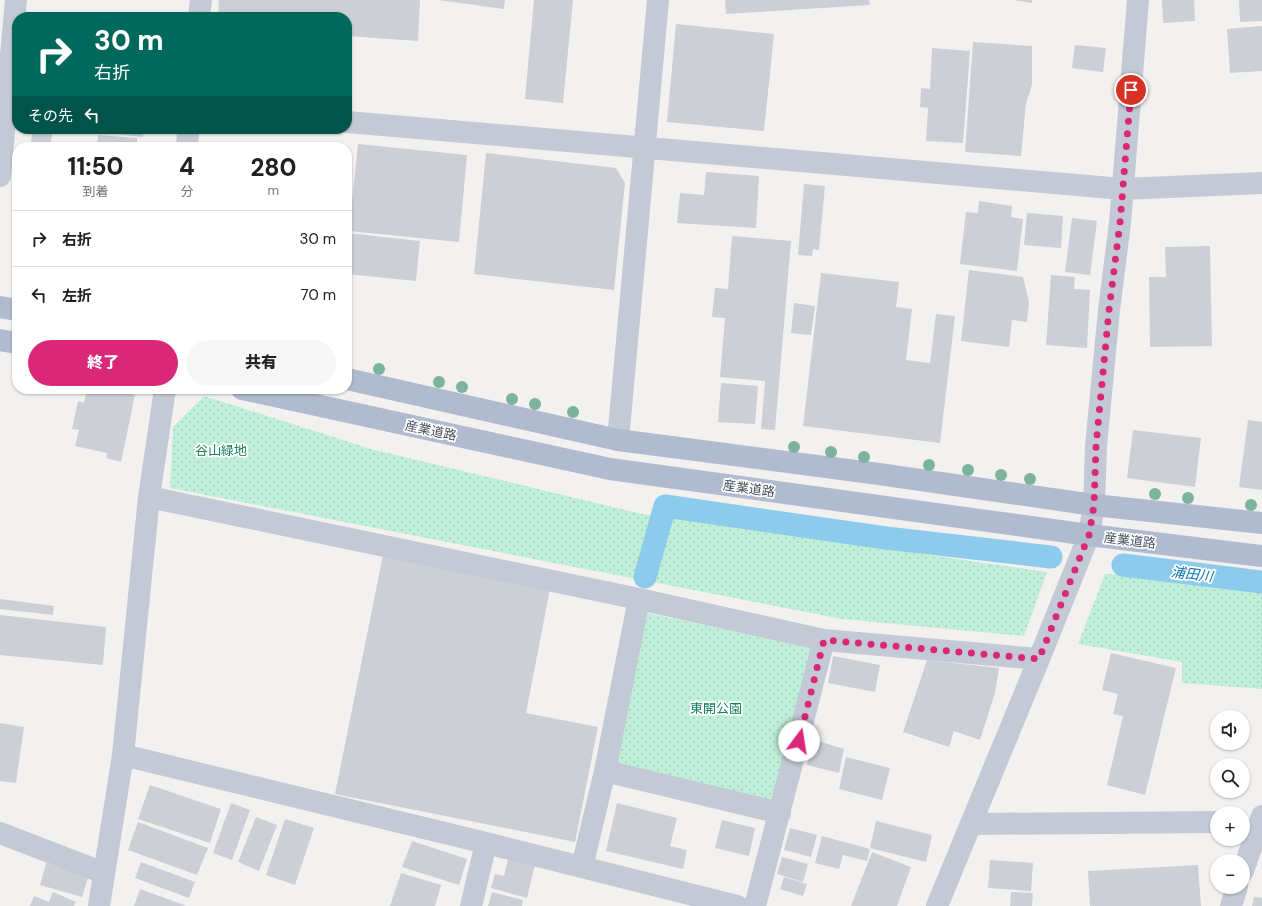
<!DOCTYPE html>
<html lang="ja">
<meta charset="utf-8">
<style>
:root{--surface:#fff;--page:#f6f6f6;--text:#202124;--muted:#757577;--line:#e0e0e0;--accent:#db2777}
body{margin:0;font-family:"DM Sans","Noto Sans JP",sans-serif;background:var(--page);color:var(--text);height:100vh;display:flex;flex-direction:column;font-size:15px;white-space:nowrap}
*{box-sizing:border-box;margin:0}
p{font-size:13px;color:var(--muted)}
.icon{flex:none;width:22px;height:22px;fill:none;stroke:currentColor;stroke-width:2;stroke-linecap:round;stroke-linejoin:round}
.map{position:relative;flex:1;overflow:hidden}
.panel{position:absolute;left:12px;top:142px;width:340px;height:252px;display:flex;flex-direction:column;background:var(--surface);border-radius:16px;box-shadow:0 1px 3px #0004}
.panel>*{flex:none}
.guide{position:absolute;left:12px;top:12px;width:340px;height:122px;border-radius:16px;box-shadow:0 1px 3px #0004;background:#00695c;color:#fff;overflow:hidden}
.controls{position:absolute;left:1210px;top:710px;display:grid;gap:8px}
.controls a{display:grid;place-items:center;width:40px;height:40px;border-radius:50%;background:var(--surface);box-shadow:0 1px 3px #0004;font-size:20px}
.pin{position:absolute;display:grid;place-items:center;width:34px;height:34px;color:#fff;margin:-17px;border:2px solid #fff;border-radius:50%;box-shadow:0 1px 4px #0007}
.me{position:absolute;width:44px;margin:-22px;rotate:14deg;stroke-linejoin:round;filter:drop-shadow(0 0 3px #0008)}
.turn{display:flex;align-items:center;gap:14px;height:84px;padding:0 16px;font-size:18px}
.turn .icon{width:52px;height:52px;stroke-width:2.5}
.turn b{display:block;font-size:28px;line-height:34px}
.then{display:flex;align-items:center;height:38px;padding:0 16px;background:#0003;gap:8px;font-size:15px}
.eta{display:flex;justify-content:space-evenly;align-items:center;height:68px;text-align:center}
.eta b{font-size:24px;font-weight:800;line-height:28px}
.cta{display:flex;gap:8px;margin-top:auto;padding:8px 16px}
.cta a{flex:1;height:46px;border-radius:24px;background:var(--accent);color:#fff;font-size:16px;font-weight:800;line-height:46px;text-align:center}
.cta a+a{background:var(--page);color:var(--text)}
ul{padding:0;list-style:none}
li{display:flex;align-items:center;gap:12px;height:56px;padding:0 16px;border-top:1px solid var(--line)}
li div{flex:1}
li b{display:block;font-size:15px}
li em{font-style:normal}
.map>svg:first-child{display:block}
.park{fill:url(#park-dots)}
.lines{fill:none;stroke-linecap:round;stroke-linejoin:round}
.canal{stroke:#8dcbec;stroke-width:23}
.building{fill:#cccfd6}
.minor{stroke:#c4cad5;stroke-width:22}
.major{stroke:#b0bbcf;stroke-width:22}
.tree{fill:#7bb39e}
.route{stroke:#db2777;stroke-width:7;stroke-dasharray:0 12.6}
.labels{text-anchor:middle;stroke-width:3.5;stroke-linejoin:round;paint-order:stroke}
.street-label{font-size:13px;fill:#48515e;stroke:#fff}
.park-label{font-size:13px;fill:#18815b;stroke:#fff}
.water-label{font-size:14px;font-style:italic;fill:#0d75ac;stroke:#fff}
</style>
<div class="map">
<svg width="1262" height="906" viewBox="0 0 1262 906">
<defs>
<pattern id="park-dots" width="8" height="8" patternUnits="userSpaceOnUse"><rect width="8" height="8" fill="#c0efd9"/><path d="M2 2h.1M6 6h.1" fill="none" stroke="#a6cfbd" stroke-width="1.8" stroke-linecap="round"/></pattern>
</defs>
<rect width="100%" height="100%" fill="#f3f1f0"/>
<path class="park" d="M204,396l167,53 271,65 405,58 -23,64 -182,-17 -672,-131 3,-61z
M1105,574l28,1 129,17v97l-80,-6v-21l-104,-18z
M646,613l166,34 -39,157 -158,-41z"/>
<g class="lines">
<path class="canal" d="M1123,565l139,17
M645,577l20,-71 221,32 165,19"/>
</g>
<path class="building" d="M219,0h201l-2,41 -71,-5v-19h-129z
M438,0h67l-1,9z
M534,0h39l-10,103 -38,-4z
M725,0h144l1,5 -144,9z
M1013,0h19v3z
M1162,0h32l1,21 -32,2z
M1239,0h23v21l-22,1z
M676,24l98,10 -10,97 -97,-9z
M1262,26v45l-32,2 -3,-44z
M973,42l59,4v39l-6,18 -5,53 -56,-4z
M1075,45l31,3 -3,24 -31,-4z
M932,48l38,3 -7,92 -37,-2 2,-33 -8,-1 1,-19 9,1z
M97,129h47l-1,8 -46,-5z
M32,131l20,1 -1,13 17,1v1h-37z
M98,135l39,3v9h-40z
M358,144l109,11 -8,87 -110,-11z
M486,153l130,15 9,15 -11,107 -140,-16z
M706,172l53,4 -3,52 -79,-5 3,-30 24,2z
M804,184l21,2 -6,64 -6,-1 -1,7 -14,-1z
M979,201l33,5 -1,11 12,2 -6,52 -57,-7 6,-52 12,1z
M1027,213l36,3 -2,32 -37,-3z
M1072,218l25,3 -7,54 -25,-3z
M347,233l73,8 -4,40 -69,-7z
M732,236l59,5 -16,189 -14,-1 4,-48 -45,-4 5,-59 -13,-1 3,-29 13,1z
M1210,246l2,100 -62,1 -1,-70h17l-1,-30z
M969,270l54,7 6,25 -2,20 -15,-2 -3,27 -48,-6z
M821,273l78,9 -3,25 16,2 -6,51 24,3 6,-49 19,2 -15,127 -137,-17z
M1051,275l24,2 -1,12 16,1 -3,58 -41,-3z
M794,303l21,3 -4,29 -20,-2z
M721,383l37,3 -3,38 -37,-2z
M87,389h22l26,6 -14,67 -15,-4 1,-5 -32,-7 4,-16 -7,-1 6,-28 6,2z
M1248,420l14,2v68l-23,-3z
M1133,430l68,8 -6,49 -68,-9z
M383,555l167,34 -24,124 72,14 -23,115 -240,-48z
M0,599l54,7 -1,9 -53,-6z
M0,615l106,12 -3,38 -103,-10z
M1111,653l65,15 -31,127 -38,-10 16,-69 -10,-2 5,-20 -16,-4z
M833,656l47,9 -5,27 -47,-9z
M927,660l72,8 -4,25 -15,47 -26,-9 -5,16 -46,-15z
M0,723l24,4 -8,56 -16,-2z
M812,739l32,10 -5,24 -32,-8z
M846,757l44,11 -8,32 -43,-11z
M150,785l71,24 -11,34 -72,-24z
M231,803l19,7 -18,50 -19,-7z
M617,803l60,15 -7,28 17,4 -4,19 -77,-18z
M256,817l21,8 -18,46 -21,-9z
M285,819l29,9 -19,57 -29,-10z
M722,820l33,8 -6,28 -34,-8z
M876,821l56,14 -6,27 -56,-14z
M138,822l70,26 -11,27 -69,-25z
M790,828l27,7 -6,22 -27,-7z
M822,836l48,13 -3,12 -24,-6 -4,14 -24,-6z
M412,841l55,18 -8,26 -57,-18z
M872,852l39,15 -14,39h-46z
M782,857l26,7 -5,18 -26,-8z
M508,859l27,6 -8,33 -36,-10 4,-14 9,2z
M990,860l43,3 -2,28 -43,-3z
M141,862l54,20 -6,16 -54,-20z
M46,863l43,12 -7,22 -42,-12z
M1198,865l3,41h-111l-2,-35z
M401,873l40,12 -6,21h-45z
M784,877l23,7 -4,12 -23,-7z
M140,889l47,17h-53z
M53,892l23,10 -2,4h-44l4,-10 15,6z
M492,892l31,8 -1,6h-34z
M1011,892l22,1 -1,13h-22z
M1254,897l8,1v8h-10z"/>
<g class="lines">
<path class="minor" d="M199,17l2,-17
M347,122l776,67 139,-6
M187,147l1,-18
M0,176l16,-176
M618,440l40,-440
M149,497l490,102 -34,172 -23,96
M639,599l185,41 -69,266
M824,640l215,19
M123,755l363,88 251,63
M605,771l175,42
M971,824l246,-2
M0,833l104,40
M1243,871l19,-55
M99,906l24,-151 26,-258 16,-108
M471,906l15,-63
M937,906l102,-247 50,-124 5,-30 2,-59 13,-136 11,-87 18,-223
M1231,906l6,-19"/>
<path class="major" d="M0,307l17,3
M0,340l17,3
M347,379l271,61 261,34 215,31 168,18
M242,389l368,80 479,66 173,21"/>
</g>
<g class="tree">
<circle cx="379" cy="369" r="6"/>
<circle cx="439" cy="382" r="6"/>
<circle cx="462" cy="387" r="6"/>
<circle cx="512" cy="399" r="6"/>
<circle cx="535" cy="404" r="6"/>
<circle cx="573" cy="412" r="6"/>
<circle cx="794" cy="447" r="6"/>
<circle cx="831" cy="452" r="6"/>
<circle cx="864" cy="457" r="6"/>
<circle cx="929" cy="465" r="6"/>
<circle cx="968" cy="470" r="6"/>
<circle cx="1001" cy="475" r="6"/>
<circle cx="1030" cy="479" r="6"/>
<circle cx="1155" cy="494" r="6"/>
<circle cx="1188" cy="498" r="6"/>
<circle cx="1251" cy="505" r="6"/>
</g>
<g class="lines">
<path class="route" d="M799,741l25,-101 215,19 50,-124 5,-30 2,-59 13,-136 11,-87 11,-133"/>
</g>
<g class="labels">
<g class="street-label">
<text transform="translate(431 430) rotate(12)" y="5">産業道路</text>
<text transform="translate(749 488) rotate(8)" y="5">産業道路</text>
<text transform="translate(1130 540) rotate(7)" y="5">産業道路</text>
</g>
<g class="park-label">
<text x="221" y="455">谷山緑地</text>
<text x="716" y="713">東開公園</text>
</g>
<g class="water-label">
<text transform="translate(1192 574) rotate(7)" y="5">浦田川</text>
</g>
</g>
</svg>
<div class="controls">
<a><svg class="icon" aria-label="sound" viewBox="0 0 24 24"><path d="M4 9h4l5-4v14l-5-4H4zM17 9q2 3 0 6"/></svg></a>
<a><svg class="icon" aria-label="search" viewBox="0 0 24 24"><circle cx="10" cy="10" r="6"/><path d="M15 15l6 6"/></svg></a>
<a>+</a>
<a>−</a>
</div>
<div class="pin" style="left:1131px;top:90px;background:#d93025"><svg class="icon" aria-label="arrive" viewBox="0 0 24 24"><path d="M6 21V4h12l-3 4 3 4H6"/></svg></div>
<svg class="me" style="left:799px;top:741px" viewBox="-20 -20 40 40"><circle r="19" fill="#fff"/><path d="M0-13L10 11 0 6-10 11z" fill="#db2777"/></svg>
<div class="guide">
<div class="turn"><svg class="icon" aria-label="right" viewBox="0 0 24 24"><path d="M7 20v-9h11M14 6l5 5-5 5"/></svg><div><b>30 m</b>右折</div></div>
<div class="then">その先<svg class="icon" aria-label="left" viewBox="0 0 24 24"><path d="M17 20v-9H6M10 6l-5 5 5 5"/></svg></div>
</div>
<section class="panel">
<div class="eta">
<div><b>11:50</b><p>到着</p></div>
<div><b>4</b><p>分</p></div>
<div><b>280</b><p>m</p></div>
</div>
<ul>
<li><svg class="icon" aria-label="right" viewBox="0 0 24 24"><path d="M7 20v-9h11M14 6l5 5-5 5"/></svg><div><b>右折</b></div><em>30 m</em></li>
<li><svg class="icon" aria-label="left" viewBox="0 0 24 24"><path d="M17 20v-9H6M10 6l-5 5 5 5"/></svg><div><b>左折</b></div><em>70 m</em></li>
</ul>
<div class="cta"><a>終了</a><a>共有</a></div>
</section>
</div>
